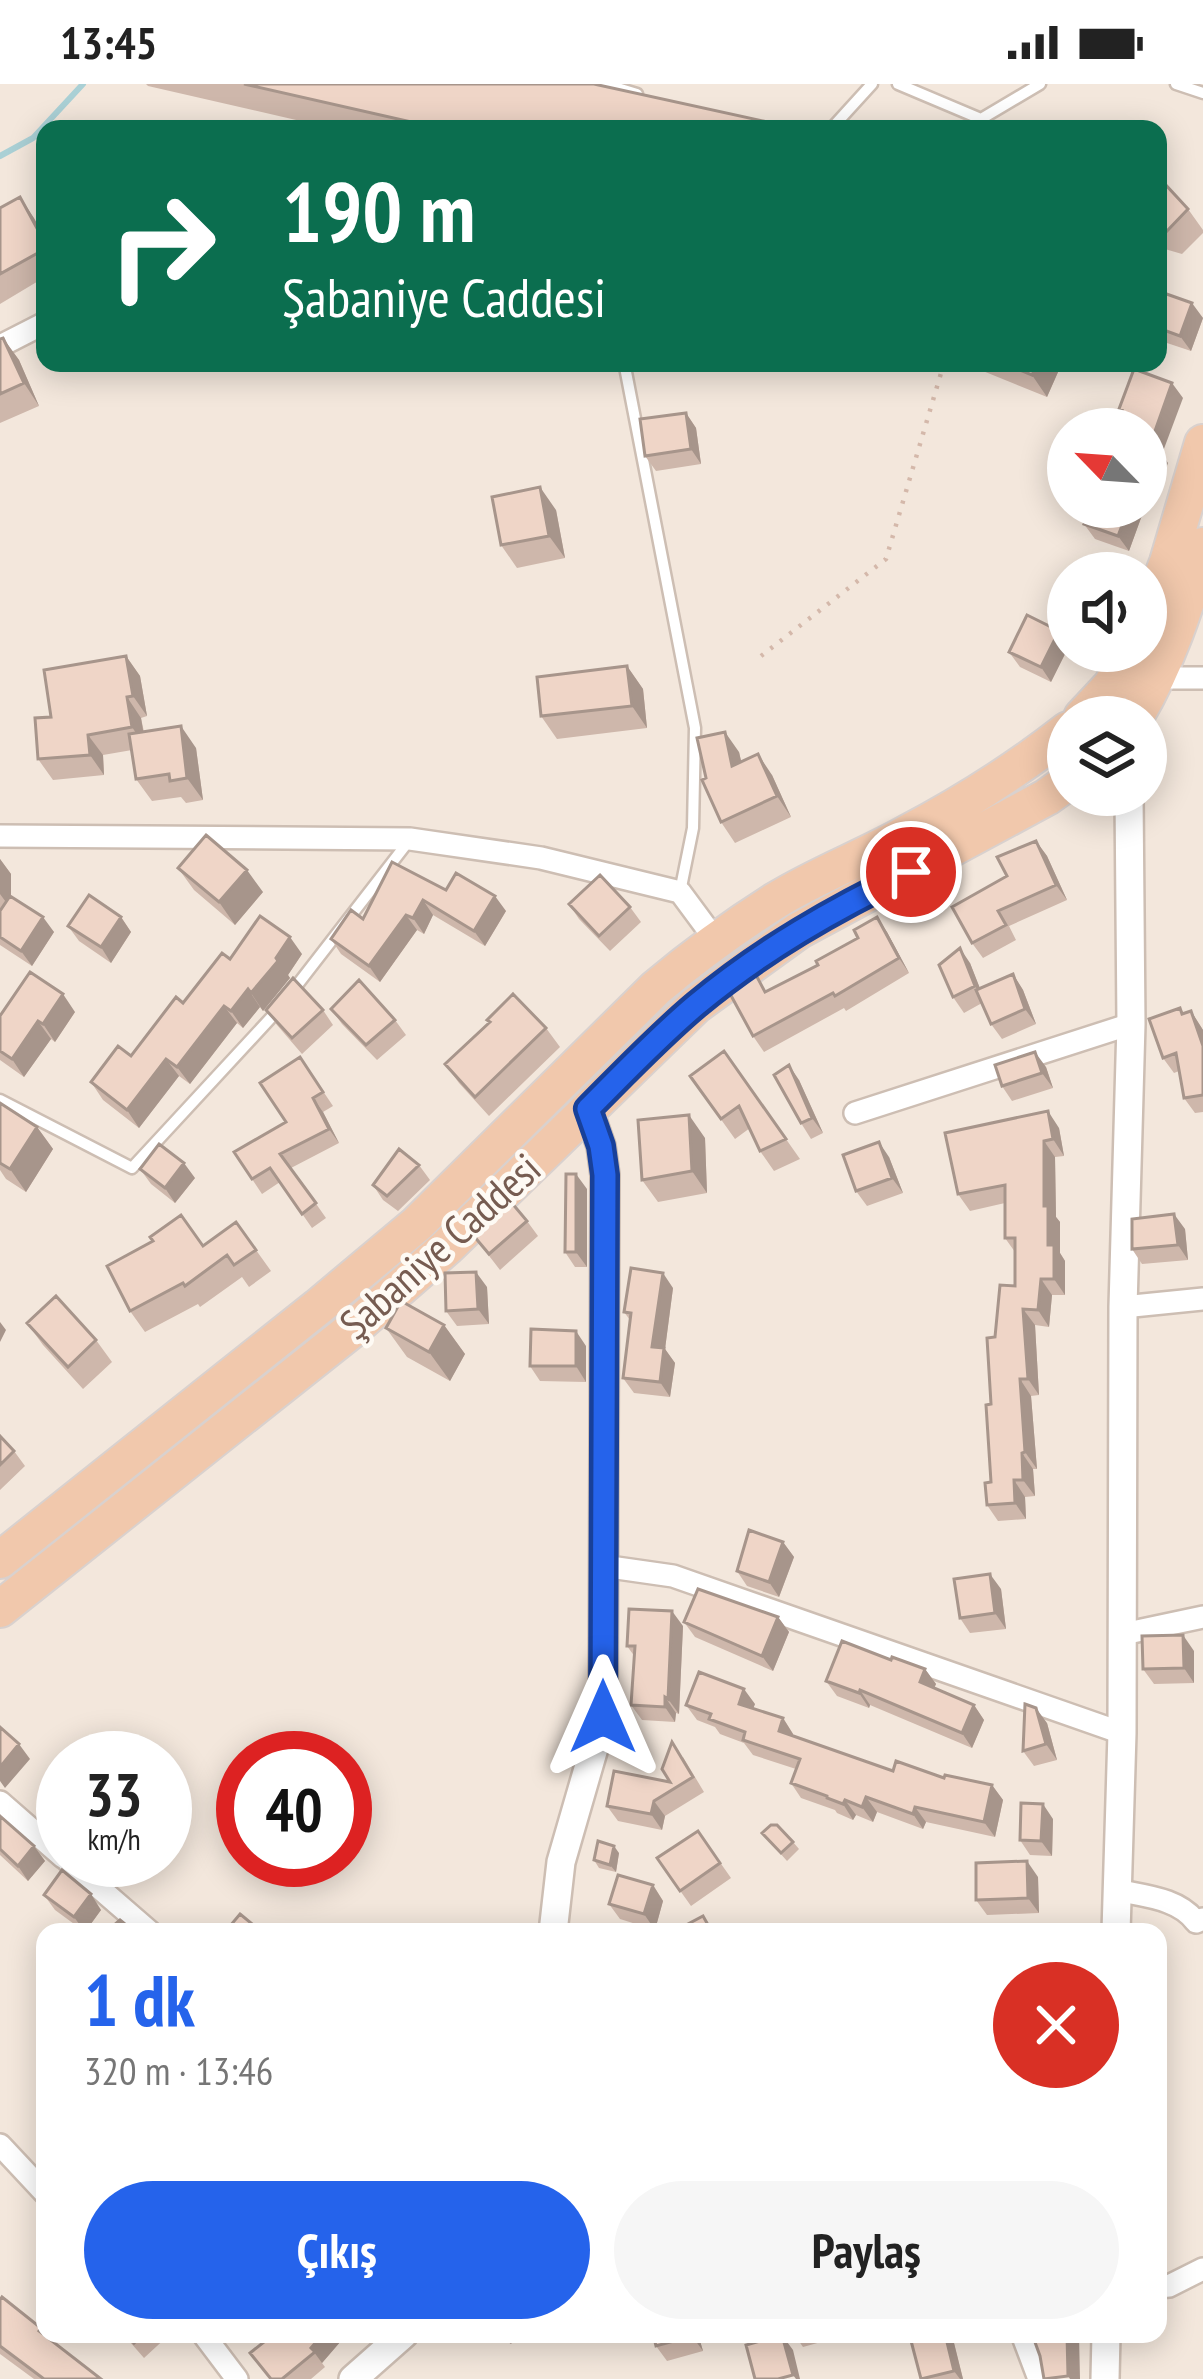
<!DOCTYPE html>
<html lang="tr">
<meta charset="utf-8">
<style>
:root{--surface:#fff;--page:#f6f6f6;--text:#222;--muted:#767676;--accent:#2563eb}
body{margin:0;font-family:"PT Sans Narrow",sans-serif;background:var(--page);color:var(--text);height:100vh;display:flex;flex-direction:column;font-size:45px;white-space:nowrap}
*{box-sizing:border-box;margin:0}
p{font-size:39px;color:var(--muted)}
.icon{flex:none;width:66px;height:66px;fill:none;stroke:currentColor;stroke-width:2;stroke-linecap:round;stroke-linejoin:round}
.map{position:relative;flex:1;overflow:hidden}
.drawer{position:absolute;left:36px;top:1839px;width:1131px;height:420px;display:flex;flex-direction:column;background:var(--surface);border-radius:24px;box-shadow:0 6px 30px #0003}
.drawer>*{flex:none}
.hud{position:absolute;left:36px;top:36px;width:1131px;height:252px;border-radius:24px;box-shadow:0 6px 30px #0003;background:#0b6e4f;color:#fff;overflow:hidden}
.needle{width:78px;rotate:295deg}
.tools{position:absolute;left:1047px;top:324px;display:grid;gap:24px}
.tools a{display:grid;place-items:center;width:120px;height:120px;border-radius:50%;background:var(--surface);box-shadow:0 6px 30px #0003;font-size:60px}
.speed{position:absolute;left:36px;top:1647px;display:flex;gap:24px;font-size:60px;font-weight:700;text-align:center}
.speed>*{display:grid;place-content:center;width:156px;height:156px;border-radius:50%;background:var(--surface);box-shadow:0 6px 30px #0003;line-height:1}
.speed small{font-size:30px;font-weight:400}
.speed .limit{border:18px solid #d22;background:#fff;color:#111}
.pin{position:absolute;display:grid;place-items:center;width:102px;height:102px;color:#fff;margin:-51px;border:6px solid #fff;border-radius:50%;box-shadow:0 3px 12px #0007}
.me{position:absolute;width:132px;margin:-66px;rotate:0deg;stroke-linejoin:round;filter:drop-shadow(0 0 9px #0008)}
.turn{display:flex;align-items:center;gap:42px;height:252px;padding:0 48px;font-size:54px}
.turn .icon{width:156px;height:156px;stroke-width:2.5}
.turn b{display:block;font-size:84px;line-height:102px}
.round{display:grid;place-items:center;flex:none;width:126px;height:126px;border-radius:63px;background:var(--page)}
.headline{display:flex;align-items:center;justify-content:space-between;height:204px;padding:0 48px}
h1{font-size:72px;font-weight:800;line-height:90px;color:var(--accent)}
.button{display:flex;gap:24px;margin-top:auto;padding:24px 48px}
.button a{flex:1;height:138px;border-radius:72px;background:var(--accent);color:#fff;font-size:48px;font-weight:800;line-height:138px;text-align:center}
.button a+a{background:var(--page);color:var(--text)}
.status{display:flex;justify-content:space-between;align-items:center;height:84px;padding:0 60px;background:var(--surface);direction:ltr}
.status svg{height:33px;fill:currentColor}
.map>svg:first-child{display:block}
.residential{fill:#f3e7dc;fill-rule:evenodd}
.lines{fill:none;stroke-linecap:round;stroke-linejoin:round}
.stream{stroke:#aad0d5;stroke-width:6}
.service-casing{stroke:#cdbeb3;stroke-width:15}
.minor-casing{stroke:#cdbeb3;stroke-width:26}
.tertiary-casing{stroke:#cdbeb3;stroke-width:32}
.trunk-casing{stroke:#d9d1ce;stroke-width:40}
.path{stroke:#d4b8aa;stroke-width:4.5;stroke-dasharray:3 9;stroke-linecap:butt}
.service{stroke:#fff;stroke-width:10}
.minor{stroke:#fff;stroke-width:21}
.tertiary{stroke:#fff;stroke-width:27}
.trunk{stroke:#f1c8ac;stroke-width:36}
.wall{fill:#ceb7ab}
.shaded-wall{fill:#a7958b}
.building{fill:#efd5c7;stroke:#a7958b;stroke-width:3}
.route-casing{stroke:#184099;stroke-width:30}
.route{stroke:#2563eb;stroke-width:21}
.labels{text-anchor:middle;stroke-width:9;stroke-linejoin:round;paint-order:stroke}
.street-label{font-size:42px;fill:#765c51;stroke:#fefaf4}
</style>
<div class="status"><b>13:45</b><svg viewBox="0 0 49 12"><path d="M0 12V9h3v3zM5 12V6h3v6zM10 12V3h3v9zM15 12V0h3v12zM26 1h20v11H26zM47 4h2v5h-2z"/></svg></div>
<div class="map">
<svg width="1203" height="2295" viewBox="0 0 1203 2295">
<rect width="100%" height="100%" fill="#fbf5ed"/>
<path class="residential" d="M0,0h1203v2295h-1203zM45,45h1113v234h-1113zM1068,345h78v78h-78zM1068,489h78v78h-78zM1068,633h78v78h-78zM63,1674h102v102h-102zM243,1674h102v102h-102zM45,1848h1113v402h-1113z"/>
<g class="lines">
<path class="stream" d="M0,72l33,-18 50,-54"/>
<defs>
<path id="service" d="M604,0l33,10
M898,0l83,35 59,-35
M1176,0l27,9
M831,45l41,-45
M625,283l70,361 -2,100 -13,64
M291,909l117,-151
M0,1016l132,68 148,-160"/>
<path id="minor" d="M0,262l45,-23
M1150,591l8,3h45
M0,752l410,3 131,19 139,34 37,50
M855,1029l276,-89
M1123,1223l80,-8
M603,1482l70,10 449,157
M1123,1550l80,-17
M0,1718l63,55
M67,1776l83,72
M1116,1806c27,6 63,8 80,32l7,-3
M0,2061l45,48
M1158,2203l11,-1 34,-17
M203,2250l34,45
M1022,2250l17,45"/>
<path id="tertiary" d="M553,1848l8,-70 42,-145 2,-542 -4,-29 -13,-37
M1116,1848l6,-199 1,-426 8,-283 -2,-229
M353,2295l51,-45
M1105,2295l1,-45"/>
<path id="trunk" d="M1146,536l22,-58 35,-119
M1082,633l29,-31 21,-35
M1135,633c32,-54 51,-111 68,-171
M0,1476l318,-253 99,-83 239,-236c37,-31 78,-61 119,-87 42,-26 88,-43 131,-67 57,-30 111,-64 162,-104
M0,1525l354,-281 94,-82 248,-241 102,-74 249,-134 21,-15"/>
</defs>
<use href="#service" class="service-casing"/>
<use href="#minor" class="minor-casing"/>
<use href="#tertiary" class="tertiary-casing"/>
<use href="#trunk" class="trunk-casing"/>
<path class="path" d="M869,45l3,-3 11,3
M761,572l125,-97 58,-196"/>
<use href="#service" class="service"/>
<use href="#minor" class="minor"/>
<use href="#tertiary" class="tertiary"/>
<use href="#trunk" class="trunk"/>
</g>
<path class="wall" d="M146,0h448l182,45h-441l-187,-43z
M1158,97l30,28 15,21v3l-21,21 -24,-7z
M20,113l25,41v39l-45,27v-96z
M1158,207l45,27 -12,33 -33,-11z
M3,254l16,22 20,46 -39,17v-84z
M974,279h88l-15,34 -69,-28z
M686,329l10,15 5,36 -45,7 -11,-15z
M1145,423l-16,44 -34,-12 -11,-15z
M556,426l9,48 -48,10 -16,-23z
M1068,560v4l-17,34 -31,-15 -11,-15z
M126,572l14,20 7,40 -6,2 3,14 52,16 7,52 -17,3 -5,-6 -29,4 -16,-22 -4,-29 -29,5 1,20 -51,5 -15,-21 13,-42z
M627,582l16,23 4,39 -90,11 -16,-23z
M739,668l2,9 31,14 19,42 -56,26 -14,-21z
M1036,757l11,15 20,44 -58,26 7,14 -33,18 -11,-15 35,-67z
M0,775l11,15v22l43,36 -22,34 -32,-21z
M178,784l85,24 -28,33 -41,-35z
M446,806l60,21 -21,35 -52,-31 -9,19 -7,-4 -37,52 -39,-28 -10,-15 32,-20z
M569,820l61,3 11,15 -31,29 -31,-32z
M121,833l10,15 -20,31 -32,-22 -11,-15z
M887,848l22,41 -63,38 -2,-3 -80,44 -11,-16 14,-45z
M302,870l-14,21 2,3 -27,33 -3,-4 -17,21 -6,-5 -47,61 -11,-8 -40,52 -36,-28 -12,-18 40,-26 99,-97z
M970,879l10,26 33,-15 10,16 13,34 -34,15 -11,-15 -9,-21 -18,10 -11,-16z
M1180,924l4,5 7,-2 12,19v82l-8,1 -11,-15 -5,-27 -5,2 -11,-15z
M331,925l64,11 11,15 -29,25 -35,-36z
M266,926h57l10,15 -31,29 -25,-29z
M75,928l-20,30 -4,-3 -27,38 -24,-17v-44z
M489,939l57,5 14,19 -71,69 -30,-33 -14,-19z
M724,967l76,108 -26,12 -14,-20 -10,-23 -15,11 -45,-63z
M300,973l33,49 -10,6 16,31 -48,25 35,50 -14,10 -32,-46 -18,12 -28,-42 52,-30z
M1046,983l7,21 -41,13 -10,-15z
M799,996l24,53 -12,6 -10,-16z
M0,1019l37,24 16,22 -27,43 -20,-13 -6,-9z
M1059,1044l5,28 -9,1 1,60 4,5v31l5,8v34h-13l-3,32 -14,-2 4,70 -8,1 6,73h-4l2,27 -10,1 1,22 -28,2 -11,-16 4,-23 4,-145 20,-51v-34l-10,-14v-35l-35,8 -12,-17z
M705,1054l2,55 -49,9 -16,-22z
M889,1073l14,36 -36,13 -11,-15z
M419,1081l11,15 -32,31 -15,-11 -10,-15z
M140,1085l55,9 -20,25 -24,-19z
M587,1105v78h-12l-10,-15z
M527,1137l11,15 -38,34 -27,-35z
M236,1138l35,49 -22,16 -7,-10 -42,30 -2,-3 -53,28 -15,-21 73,-65z
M1185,1145l3,31 -46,4 -10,-15z
M487,1203l2,37 -32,2 -11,-15z
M673,1204l-8,61 10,14 -5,34 -36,-4 -11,-15 7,-58 -6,-8z
M27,1239l69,17 16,22 -29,27 -40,-44z
M444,1241l21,29 -15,27 -43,-24 -21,-29z
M586,1262v36l-46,-1 -10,-15z
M0,1352l14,15 11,15 -25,24z
M783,1458l11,15 -15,40 -32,-11 -10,-15z
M1001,1505l5,40 -36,4 -10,-15z
M778,1533l11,15 -16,39 -78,-34 -11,-15z
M683,1542l-4,88 -3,-1 -1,9 -33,-2 -11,-15 4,-48 -8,-11z
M1194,1567v32l-40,1 -11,-15z
M891,1576l34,9 11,15 -2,4 40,17 10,15 -12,28 -102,-43 -1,3 -32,-12 -11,-15z
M755,1620l-2,4 30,10 10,16v2l100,35 99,14 11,15 -8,37 -69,-15 -3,7 -46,-17 -4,10 -17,-7 -3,5 -16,-7 -2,-3 -34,-12 -10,-15 5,-14 -43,-14 -9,-12 -24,-9 -5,-7 -18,-7 -11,-15z
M1047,1639l10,37 -23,6 -11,-15z
M683,1673l21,35 -39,24 -3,14 -44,-9 -11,-15 63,-24z
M0,1732l34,30 11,15 -17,20 -28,-26z
M1053,1735l-1,37 -22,-1 -10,-15z
M698,1747l33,47 -40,28 -34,-48z
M762,1749l31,9 6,7 -12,12z
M619,1769l-3,19 -17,-4 -5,-8z
M1038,1793l1,36 -52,2 -11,-15z
M653,1801l10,16 -8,29 -35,-11 -11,-15z
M44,1811l57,15 -16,22 -30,-22z
M0,2216l48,38 53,41h-67l-34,-25z
M123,2250h47l-26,24z
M274,2250h73l-25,29 3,4 -14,12h-41l-20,-26z
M493,2250h23l-5,10z
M653,2250h45l5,17 -36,10 -11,-15z
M794,2250h45v3l-36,10z
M954,2259l9,36h-42z"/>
<path class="shaded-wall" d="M20,113l14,21 11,20v5z
M1192,219l11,15 -12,33 -11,-15z
M3,254l16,22 20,46 -15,-23z
M1037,279h25l-15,34 -15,-22z
M1172,299l11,15 -21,56 6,9 -13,35 -9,-13 4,-40z
M686,329l10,15 5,36 -10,-15z
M540,403l16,23 9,48 -16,-22z
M1129,423h16l-16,44 -11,-15z
M1059,547l9,13v4l-17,34 -10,-15z
M126,572l14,20 7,40 -14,-20z
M627,582l16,23 4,39 -15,-22z
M127,613l14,21 5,30 -14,-21z
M181,642l15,22 7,52 -16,-22z
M725,648l14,20 8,34 -15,-20z
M88,651l15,20 1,20 -14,-20z
M758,670l14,21 19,42 -14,-21z
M1036,757l11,15 20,44 -11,-15z
M0,775l11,15v35l-11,-15z
M247,786l16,22 -28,33 -16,-23z
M495,812l11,15 -21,35 -11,-15z
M423,816l10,15 -9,19 -11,-16z
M406,831l11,15 -37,52 -11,-16z
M43,833l11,15 -22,34 -11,-15z
M121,833l10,15 -20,31 -10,-16z
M877,833l10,15 22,41 -10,-15z
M290,853l12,17 -14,21 2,3 -27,33 -12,-18z
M960,864l10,15 15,38 -10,-15z
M1013,890l10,16 13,34 -11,-15z
M248,905l12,18 -17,21 -12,-17z
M63,910l12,18 -20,30 -12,-18z
M224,922l13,17 -47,61 -13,-17z
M1191,927l12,19v16z
M38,937l13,18 -27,38 -12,-18z
M1035,968l11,15 7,21 -11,-15z
M166,975l13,17 -40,52 -12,-18z
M789,981l10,15 24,53 -11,-15z
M313,1014l10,14 16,31 -10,-14z
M1048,1027l11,17 5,28 -11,-17z
M689,1031l16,23 2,55 -15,-22z
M37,1043l16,22 -27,43 -16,-23z
M1044,1057l11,16 1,60 4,5v31l5,8v34l-11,-16 -6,-34 -4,-39z
M879,1058l10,15 14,36 -11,-15z
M184,1079l11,15 -20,25 -10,-15z
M576,1090l11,15v78l-11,-15z
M1174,1130l11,15 3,31 -10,-15z
M476,1188l11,15 2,37 -11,-15z
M663,1189l10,15 -8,61 10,14 -5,34 -10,-15 -8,-35z
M1041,1195l11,16 -3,32 -11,-17z
M1023,1225l12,16 4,70 -11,-16z
M0,1238l6,8 -6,12z
M444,1241l21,29 -15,27 -21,-29z
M576,1247l10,15v36l-10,-16z
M1020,1295l11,17 6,73 -12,-17z
M1022,1369l11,16 2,27 -12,-16z
M1014,1396l11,17 1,22 -11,-16z
M783,1458l11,15 -15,40 -10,-15z
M990,1490l11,15 5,40 -11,-16z
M672,1527l11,15 -4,88 -11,-15z
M778,1533l11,15 -16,39 -11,-15z
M1183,1551l11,16v32l-10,-15z
M925,1585l11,15 -6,13 -10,-15z
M744,1605l11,15 -6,15 -10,-15z
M860,1606l10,15 -1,3 -10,-15z
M665,1613l11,16 -1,9 -10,-15z
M974,1621l10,15 -12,28 -10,-15z
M1036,1624l11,15 10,37 -11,-16z
M783,1634l10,16 -4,12 -10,-15z
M19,1660l11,15 -25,29 -5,-7v-14z
M992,1701l11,15 -8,37 -11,-15z
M866,1713l11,15 -4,10 -11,-15z
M845,1716l11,15 -3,5 -10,-16z
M654,1717l11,15 -3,14 -11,-16z
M1043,1720l10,15 -1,37 -11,-15z
M915,1723l11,15 -3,7 -10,-15z
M34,1762l11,15 -17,20 -10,-15z
M614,1762l5,7 -3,19 -6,-7z
M1027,1777l11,16 1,36 -11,-15z
M653,1801l10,16 -8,29 -11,-16z
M91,1810l10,16 -16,22 -11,-15z
M323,2250h24l-25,29 -11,-15z
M504,2250h12l-5,10z
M692,2250h6l5,17 -11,-15z
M945,2250h2l7,9 9,36h-3l-6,-8z
M1067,2250h12l1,45h-10l-2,-3z
M782,2251l11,15 7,29h-4l-3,-4z"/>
<path class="building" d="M244,0h350l178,39 -6,6h-324z
M1158,97l5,1 25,27 -22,23 -8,-3z
M20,113l25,46v6l-45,25v-66z
M1158,207l34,12 -12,33 -22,-8z
M3,254l21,45 -24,11v-55z
M1003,279h34l-5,12z
M1134,285l38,14 -22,62 8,3 -12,31v-50h-31l7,-19 -3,-1z
M686,329l5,36 -46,7 -5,-37z
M540,403l9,49 -48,9 -9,-48z
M1091,423h38l-11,29 -34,-12z
M1078,478l30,10v1h-40v15l-5,-2 5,-15 6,2z
M1027,531l32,16 -18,36 -32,-15z
M126,572l7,40 -6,1 5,30 -44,8 2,20 -52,4 -3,-41 16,-1 -7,-47z
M627,582l5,40 -91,10 -4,-39z
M181,642l6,52 -17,3 -1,-7 -33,5 -7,-45z
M725,648l7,34 26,-12 19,42 -56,26 -19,-42 4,-2 -9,-40z
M206,751l41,35 -28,32 -41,-34z
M1036,757l20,44 -58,26 8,14 -34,18 -20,-36 55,-31 -10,-19z
M392,778l54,28 10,-17 39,23 -21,35 -51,-31 -10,18 -7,-3 -37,51 -38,-27 20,-29 12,9z
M600,791l30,32 -31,29 -30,-32z
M89,811l32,22 -20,30 -33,-21z
M10,812l33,21 -22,34 -21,-14v-26z
M260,832l30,21 -14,21 2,3 -27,32 -3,-4 -17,22 -7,-5 -47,61 -11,-8 -39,51 -36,-28 27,-36 13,10 45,-59 7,6 39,-50 8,6z
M877,833l22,41 -64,38 -2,-3 -80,43 -25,-46 28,-15 9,17 53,-27 -2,-4 42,-23 -4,-8z
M960,864l15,38 -22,11 -14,-32z
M30,888l33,22 -20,30 -5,-3 -26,38 -12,-8v-35z
M1013,890l12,35 -34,15 -15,-34z
M293,894l30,32 -31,28 -26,-28z
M359,896l36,40 -29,25 -35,-36z
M513,910l33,34 -71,69 -30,-33 45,-42 -3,-2z
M1180,924l2,6 9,-3 12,35v49l-19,3 -8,-45 -13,5 -14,-39z
M724,967l62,88 -26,12 -21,-45 -18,13 -31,-43z
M1035,968l7,21 -40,13 -7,-21z
M300,973l23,35 -10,6 16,31 -49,25 36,49 -14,11 -32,-46 -18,11 -18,-27 52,-30 -26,-39z
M789,981l23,53 -11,5 -27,-48z
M0,1019l37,24 -27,42 -10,-6z
M1048,1027l5,28 -9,2v65h4v39h6v34h-13l-3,31 -15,-1 5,70h-8l5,73 -3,1 1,27h-9l1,23 -28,2 -2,-22 6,-1 -5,-77 5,-1 -4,-66 8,-1 5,-52 15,1v-48h-10v-53l-47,9 -13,-61z
M689,1031l3,56 -50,9 -4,-60z
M879,1058l13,36 -36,13 -13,-36z
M159,1060l25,19 -19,25 -25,-19z
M399,1065l20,16 -32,31 -14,-11z
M566,1090h10v78h-11z
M511,1118l16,19 -38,33 -16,-19z
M1174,1130l4,31 -46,4v-30z
M181,1131l22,31 33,-24 20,28 -22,15 -7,-10 -42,31 -2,-3 -53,28 -23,-45 46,-25 -3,-4z
M631,1184l32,5 -11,74 12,1 -4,34 -37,-4 8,-65 -7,-1z
M476,1188l2,37 -32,2 -1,-38z
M56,1212l40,44 -28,27 -41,-44z
M401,1217l43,24 -15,27 -43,-24z
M531,1245l45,2v35h-46z
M0,1352l14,15 -14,14z
M749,1446l34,12 -14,40 -32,-11z
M990,1490l5,39 -35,5 -6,-39z
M698,1505l80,28 -16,39 -78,-34z
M629,1525l43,2 -4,88 -3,-2v10l-34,-2 4,-59h-8z
M1183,1551l1,33 -41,1 -1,-33z
M842,1557l49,19 1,-3 33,12 -5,13 54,23 -12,28 -102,-43 -1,3 -33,-12z
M699,1588l45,17 -5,15 44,14 -4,13 114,40 3,-10 48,17 1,-3 47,10 -8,37 -69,-15 -2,7 -47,-17 -4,10 -17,-7 -2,4 -16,-6v-2l-36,-13 9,-24 -57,-19 2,-8 -36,-13 2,-5 -25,-9z
M1025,1620l11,4 10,36 -23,7z
M0,1643l19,17 -19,23z
M672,1658l21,35 -39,24 -3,13 -44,-8 7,-35 56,11 -8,-13z
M113,1661l19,13h-27z
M1021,1719l22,1 -2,37 -21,-1z
M0,1732l34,30 -16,20 -18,-17z
M771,1741h6l16,17 -12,11 -19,-20z
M698,1747l22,32 -40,28 -23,-33z
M598,1757l16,5 -4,19 -16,-5z
M1027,1777l1,37 -52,2v-37z
M62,1786l29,24 -17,23 -30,-22z
M618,1791l35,10 -9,29 -35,-10z
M240,1830l22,18h-37z
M703,1832l9,16h-37v-1z
M120,1836l11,9 12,3h-37z
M2,2213l39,31 -2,3 62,48h-57l-44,-33v-46z
M126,2250h17l-9,9z
M274,2250h49l-12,14 4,4 -33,27h-11l-21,-26z
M653,2250h39v2l-36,10z
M920,2250h25l9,37 -33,8 -11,-42z
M1032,2250h35l1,42 -24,3 -4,-23z
M782,2251l11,40 -15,4h-23l-9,-34z"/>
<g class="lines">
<defs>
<path id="route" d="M603,1633l2,-542 -4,-29 -13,-37c35,-35 70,-72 108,-104 66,-55 138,-96 215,-133"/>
</defs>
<use href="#route" class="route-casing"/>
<use href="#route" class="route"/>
</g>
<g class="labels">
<g class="street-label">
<text transform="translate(440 1162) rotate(-42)" y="15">Şabaniye Caddesi</text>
</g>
</g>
</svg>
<div class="tools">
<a><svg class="needle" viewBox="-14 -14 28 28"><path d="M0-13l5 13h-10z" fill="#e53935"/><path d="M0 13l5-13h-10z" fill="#767676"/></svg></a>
<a><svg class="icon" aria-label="sound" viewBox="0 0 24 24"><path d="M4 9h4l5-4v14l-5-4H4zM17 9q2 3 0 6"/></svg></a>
<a><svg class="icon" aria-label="layers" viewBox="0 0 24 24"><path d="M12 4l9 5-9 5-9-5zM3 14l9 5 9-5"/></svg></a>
</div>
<div class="speed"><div>33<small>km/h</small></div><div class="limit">40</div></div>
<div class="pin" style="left:911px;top:788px;background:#d93025"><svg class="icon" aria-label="arrive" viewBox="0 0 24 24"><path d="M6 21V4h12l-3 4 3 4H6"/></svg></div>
<svg class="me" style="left:603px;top:1633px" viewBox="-20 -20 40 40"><path d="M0-17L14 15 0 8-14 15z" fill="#2563eb" stroke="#fff" stroke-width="4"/></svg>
<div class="hud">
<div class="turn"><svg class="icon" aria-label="right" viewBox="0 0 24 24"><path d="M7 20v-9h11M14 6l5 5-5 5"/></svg><div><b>190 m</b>Şabaniye Caddesi</div></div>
</div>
<section class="drawer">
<div class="headline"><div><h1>1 dk</h1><p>320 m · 13:46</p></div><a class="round" style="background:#d93025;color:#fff"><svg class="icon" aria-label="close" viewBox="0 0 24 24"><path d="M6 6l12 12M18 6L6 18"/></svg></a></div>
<div class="button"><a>Çıkış</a><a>Paylaş</a></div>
</section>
</div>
